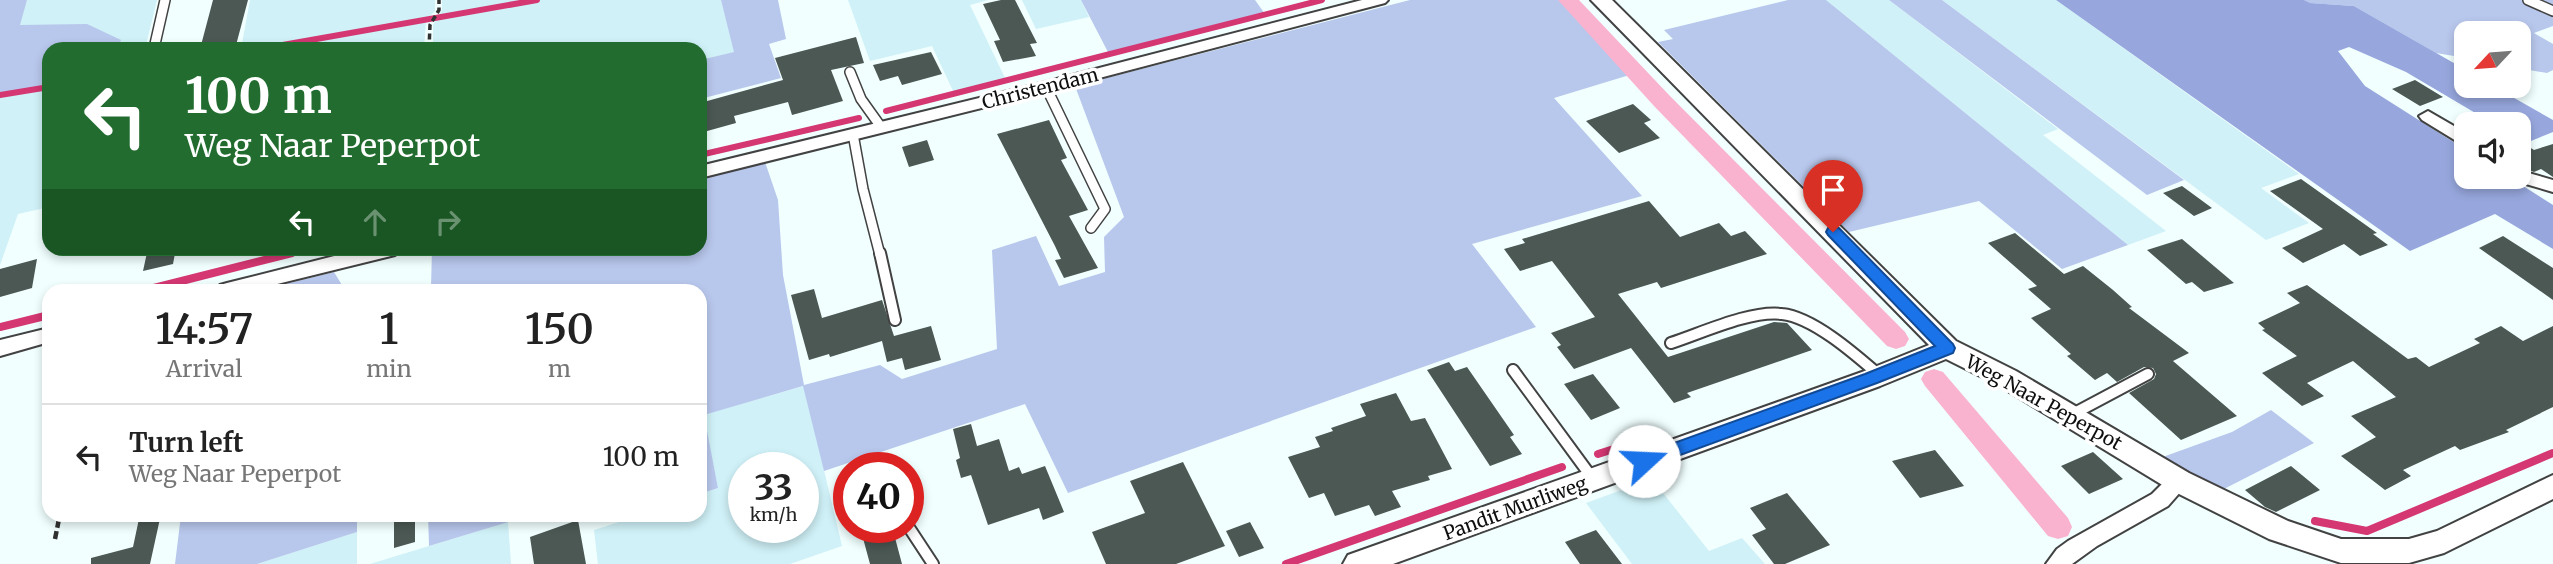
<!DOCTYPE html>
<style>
:root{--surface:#fff;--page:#f6f6f6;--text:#222;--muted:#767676;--line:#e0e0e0}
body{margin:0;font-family:Merriweather,serif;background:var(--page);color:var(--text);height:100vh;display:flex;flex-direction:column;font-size:26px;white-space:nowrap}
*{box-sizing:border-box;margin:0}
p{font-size:23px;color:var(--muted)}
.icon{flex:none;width:38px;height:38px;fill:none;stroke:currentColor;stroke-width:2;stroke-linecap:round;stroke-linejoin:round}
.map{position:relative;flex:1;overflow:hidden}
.panel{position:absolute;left:42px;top:284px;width:665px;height:238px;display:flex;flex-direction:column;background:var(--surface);border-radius:21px;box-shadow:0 4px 10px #0003}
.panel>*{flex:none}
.hud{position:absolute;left:42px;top:42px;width:665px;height:214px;border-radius:21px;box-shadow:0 4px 10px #0003;background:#216c2e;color:#fff;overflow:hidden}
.needle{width:46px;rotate:244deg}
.tools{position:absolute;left:2454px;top:21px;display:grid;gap:14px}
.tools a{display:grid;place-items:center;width:77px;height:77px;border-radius:14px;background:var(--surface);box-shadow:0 4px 10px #0003;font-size:35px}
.speed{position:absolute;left:728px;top:452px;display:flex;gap:14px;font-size:35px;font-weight:700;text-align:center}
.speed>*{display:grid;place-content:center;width:91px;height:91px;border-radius:50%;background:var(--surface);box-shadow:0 4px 10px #0003;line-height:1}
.speed small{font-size:18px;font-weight:400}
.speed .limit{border:10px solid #d22;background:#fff;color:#111}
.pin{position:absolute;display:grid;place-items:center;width:60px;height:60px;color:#fff;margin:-72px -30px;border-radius:50% 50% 50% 0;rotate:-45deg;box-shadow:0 0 7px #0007}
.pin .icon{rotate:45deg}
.me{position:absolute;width:77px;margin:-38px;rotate:70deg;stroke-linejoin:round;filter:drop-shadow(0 0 5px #0008)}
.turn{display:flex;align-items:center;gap:24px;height:147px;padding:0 28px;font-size:32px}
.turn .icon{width:91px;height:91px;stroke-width:2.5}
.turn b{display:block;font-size:49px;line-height:60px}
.lanes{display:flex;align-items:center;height:66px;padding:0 28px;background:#0003;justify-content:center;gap:35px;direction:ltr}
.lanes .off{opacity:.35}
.eta{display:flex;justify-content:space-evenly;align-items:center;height:119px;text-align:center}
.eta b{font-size:42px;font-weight:600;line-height:49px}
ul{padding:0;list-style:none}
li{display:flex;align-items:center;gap:21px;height:105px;padding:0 28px;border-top:2px solid var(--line)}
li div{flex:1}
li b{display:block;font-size:26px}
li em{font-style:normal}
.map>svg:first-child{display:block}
.farmland{fill:#cff1f7;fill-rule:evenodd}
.green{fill:#b8c7ec}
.forest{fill:#97a7dd}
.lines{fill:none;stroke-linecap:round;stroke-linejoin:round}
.stream-far1{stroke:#d43772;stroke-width:6}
.stream{stroke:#d43772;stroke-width:8}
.canal{fill:#f9b3cf;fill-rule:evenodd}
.building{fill:#4b5853}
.service-far1-casing{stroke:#424242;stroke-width:12}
.service-casing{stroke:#424242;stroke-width:14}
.minor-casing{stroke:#424242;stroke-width:4}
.tertiary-casing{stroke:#424242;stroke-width:4}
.path-far1{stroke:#313131;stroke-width:3.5;stroke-dasharray:6 3.5;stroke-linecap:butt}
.path{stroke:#313131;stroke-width:4.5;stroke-dasharray:8 3.5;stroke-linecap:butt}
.service-far1{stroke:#fff;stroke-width:9}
.service{stroke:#fff;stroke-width:10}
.minor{fill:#fff;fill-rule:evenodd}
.tertiary{fill:#fff;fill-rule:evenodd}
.route{fill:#1a73e8;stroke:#114b97;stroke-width:2}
.labels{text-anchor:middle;stroke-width:7;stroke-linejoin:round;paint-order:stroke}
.street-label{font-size:19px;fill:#0f0f0f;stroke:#fff}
</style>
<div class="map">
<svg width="2553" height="564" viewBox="0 0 2553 564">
<rect width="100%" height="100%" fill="#f1ffff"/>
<path class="farmland" d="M27,0h130l-12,49h-27l3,-9 -102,-14z
M250,0h185v11l-9,9 -2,29h-183z
M442,0h279l14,52 -35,8v-11h-267v-24l9,-15z
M848,0h140l-18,5 36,75 -52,13 -22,-47 -62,15z
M1022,0h59l8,17 -53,12z
M1826,0h63l169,129 -15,6 123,96 -38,14z
M1942,0h114l243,174 -38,14 48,35 -43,17z
M49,87v120l-31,7 -18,51v-170z
M804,386l38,160 -52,18h-192l-4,-34 47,-15 59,-1v-20l18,-6 -15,-73zM744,467h59v60h-59z
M1652,479l57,72 33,-13 23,26h-133l-46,-61z
M508,522l3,42h-141l59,-18z
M357,532v32h-100z"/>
<path class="green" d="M0,0h27l-7,25 67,-1 34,16 -3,9h-69v38l-49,8z
M721,0h57l8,39 -17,5 12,34 -81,21v-39l34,-8z
M1081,0h174l10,14 -156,40z
M1410,0h158l68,73 -82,25 88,98 -170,48 64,83 -468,166 -43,-89 -201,67 -21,-85 -99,29 14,73 -18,6v-204h-275l6,-2 1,-39 268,-1v-70l65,-16 13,38 5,75 21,110 76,-20 22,14 95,-30 -5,-99 44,-14 23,50 46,-14 -1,-35 20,-20 -49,-131z
M1788,0h38l302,245 -66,24 -83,-68 -130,31 -191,-190 15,-3 -9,-9z
M1889,0h53l242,180 -37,15z
M2304,0h249v26l-19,7 19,11v26l-6,3 -29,-5v-35h-52v25l-30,-5 -82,-47 -45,-3z
M334,272l11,18h-85z
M2271,410l43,33 -94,48 -60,-33 72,-26z
M428,514h103v1l-102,31z
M181,515h176v17l-100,32h-82z"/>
<path class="forest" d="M2056,0h248l6,3 44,3 112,64v16h27l60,34v12l-27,11 -8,-4v-15h-24l-88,-52 -57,-25 -11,4 27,35 101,64v27h43l44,28v44l-58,-35 -85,37z"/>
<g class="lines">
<path class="stream-far1" d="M260,49l277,-49
M0,95l49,-8
M886,111l436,-111
M700,155l159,-37
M285,255l28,-7"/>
<path class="stream" d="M146,290l146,-37
M0,327l49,-12
M1598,454l41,-13
M2315,521l52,10 186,-78
M1286,564l276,-97"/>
<path class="canal" d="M1558,0h21l91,96 235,236 4,7 -4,7 -9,3 -9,-3 -233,-240z
M1934,369l9,3 125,146 4,9 -4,9 -10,3 -10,-3 -123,-150 -4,-7 4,-7z"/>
</g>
<path class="building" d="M213,0h35l-13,49h-35z
M1001,0h14l22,43 -7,1 6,12 -33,6 -9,-21 6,-1 -17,-36z
M856,37l8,26 -33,7 12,31 -51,14 -4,-13 -54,14 2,7 -36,10v-30l83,-23 -8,-22z
M931,52l11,22 -40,11 -4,-9 -18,5 -7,-16z
M2415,80l28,17 -23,9 -28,-17z
M1633,104l18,16 -7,3 16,15 -41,15 -33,-32z
M1049,120l18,38 -6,2 27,50 -19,6 29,52 -34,10 -9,-18 6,-1 -6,-13 -58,-112z
M927,140l7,20 -25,7 -7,-20z
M2518,140l16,10 19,-6v33l-12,-8 -7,3 -16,-6z
M2301,179l76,54 -4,1 15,11 -28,11 -16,-12 -41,19 -21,-15 41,-19 -53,-38z
M2182,186l30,22 -18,8 -31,-23z
M1649,201l31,36 39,-14 12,13 14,-5 22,23 -106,34 -4,-6 -39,12 50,63 106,-35 13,1 25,27 -125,43 4,4 -17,6 -43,-55 -57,21 -17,-22 4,-2 -10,-12 44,-16 -43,-56 -32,10 -16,-22 21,-6 -3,-4z
M2015,233l49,41 19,-8 30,24 19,17 -3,1 60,45 -16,8 64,55 -56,24 -52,-47 25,-14 2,-5 -3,-6 -9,-1 -27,15 -10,-9 -12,7 -28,-24 4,-2 -40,-36 20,-9 -23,-20 9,-3 -49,-43z
M2503,236l50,32v32l-74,-52z
M2182,239l52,44 -30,9 -12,-10 -6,2 -39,-34z
M148,248h28l-3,16 -30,7z
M37,259l-5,29 -32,9v-28z
M2307,285l101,74 8,-2 13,10 51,-24 -6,-4 27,-13 22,15 30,-15v81l-47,23 3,2 -49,18 -5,-4 -52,24 8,6 -26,14 -44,-34 35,-19 -25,-21 45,-19 -43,-36 -46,22 17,13 -22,10 -40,-33 35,-17 -35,-26 3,-1 -7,-6 42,-20 -13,-10z
M814,289l8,29 60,-18 12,36 37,-10 10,34 -36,10 -3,-12 -15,4 -5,-21 -52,16 -1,-3 -20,6 -18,-65z
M1449,362l6,9 12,-4 47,68 -4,2 12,17 -32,12 -63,-96z
M1593,374l27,34 -29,12 -27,-36z
M1396,393l15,28 14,-3 27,51 -24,7 2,4 -38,11 9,16 -26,9 -6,-11 -34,11 -11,-23 -15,5 -21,-41 32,-10 -5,-10 18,-6 -2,-3 35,-12 -6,-12z
M971,424l6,22 22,-7 10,32 10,-4 3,7 23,-8 19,46 -21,8 -4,-12 -51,17 -17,-50 -10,3 -5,-18 4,-2 -7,-29z
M1935,450l29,36 -44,12 -28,-37z
M2093,452l30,27 -34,15 -28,-28z
M1183,462l42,84 -49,18h-70l-14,-32 53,-19 -15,-32z
M2291,466l29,24 -44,22 -11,-5 -20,-17z
M1787,493l43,52 -45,19h-11l-22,-29 14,-6 -16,-21z
M140,514h21l-11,50h-59v-6l42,-11z
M415,515v27l-21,6v-27z
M578,520l8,44h-52l-4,-27z
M1250,522l14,26 -25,9 -13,-26z
M860,527h23l3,9 8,-2 8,30h-32z
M1596,530l26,34h-42l-15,-22z"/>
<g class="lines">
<defs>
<path id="service-far1" d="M2528,0l25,11
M155,44l10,-44
M850,72l11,27 20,28
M1046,87l59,122 -14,19
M853,134l10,55 17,66"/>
<path id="service" d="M880,253l15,67
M1671,343c31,-10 79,-33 111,-29 31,3 74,41 97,61
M1513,370l80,109
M2071,415l77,-41
M908,526l25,38"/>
<path id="minor" d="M1362,0h26l-3,3 -339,89 -346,86v-12l345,-84z
M2428,111l38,22v14l-44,-27 -3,-4z
M2518,170l35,10v12l-41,-12 -2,-3h8z
M366,248h38l-9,7 -142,35h-36l3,-5 7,-2z
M49,328v14l-49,14v-16z
M2179,472l8,3 3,6 -22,25 -71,40 -25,18h-26l11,-15 11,-8 84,-47 19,-19z"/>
<path id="tertiary" d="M1591,0h21l344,341 60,30 173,102 99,48 53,18h68l28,-8 116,-56v24l-109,54 -35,10h-68l-72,-24 -100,-50 -171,-104 -52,-26 -66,27 -487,178h-50l5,-9 514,-183 67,-27z"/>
</defs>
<use href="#service-far1" class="service-far1-casing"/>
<use href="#service" class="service-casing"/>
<use href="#minor" class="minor-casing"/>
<use href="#tertiary" class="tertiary-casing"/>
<path class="path-far1" d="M429,49l1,-24 9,-15v-10"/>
<path class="path" d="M55,539l5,-25"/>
<use href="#service-far1" class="service-far1"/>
<use href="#service" class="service"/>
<use href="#minor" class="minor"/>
<use href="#tertiary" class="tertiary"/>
</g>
<path class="route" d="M1833,226l6,2 114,116 2,4 -2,5 -76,30 -227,83 -6,2 -6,-2 -3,-5 3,-5 227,-82 70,-28 -107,-111 -2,-3 2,-4z"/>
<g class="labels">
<g class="street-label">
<text transform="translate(1040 88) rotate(-14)" y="7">Christendam</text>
<text transform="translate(2044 402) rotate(29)" y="7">Weg Naar Peperpot</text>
<text transform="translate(1515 508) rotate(-20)" y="7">Pandit Murliweg</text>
</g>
</g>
</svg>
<div class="tools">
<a><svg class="needle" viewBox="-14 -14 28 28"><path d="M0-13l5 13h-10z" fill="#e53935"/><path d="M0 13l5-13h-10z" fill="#767676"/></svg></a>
<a><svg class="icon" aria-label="sound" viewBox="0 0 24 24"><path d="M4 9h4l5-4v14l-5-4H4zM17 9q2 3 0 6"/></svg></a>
</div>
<div class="speed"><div>33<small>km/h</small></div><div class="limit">40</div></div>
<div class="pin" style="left:1833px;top:232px;background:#d93025"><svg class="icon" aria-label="arrive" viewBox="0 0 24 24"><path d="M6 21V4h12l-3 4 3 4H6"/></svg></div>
<svg class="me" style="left:1644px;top:461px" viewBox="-20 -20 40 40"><circle r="19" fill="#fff"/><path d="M0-13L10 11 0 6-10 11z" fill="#1a73e8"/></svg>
<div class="hud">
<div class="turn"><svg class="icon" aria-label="left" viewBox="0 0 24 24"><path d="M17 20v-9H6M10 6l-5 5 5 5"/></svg><div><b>100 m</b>Weg Naar Peperpot</div></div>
<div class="lanes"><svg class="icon" aria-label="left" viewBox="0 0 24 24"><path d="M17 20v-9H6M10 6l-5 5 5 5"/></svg><svg class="icon off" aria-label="ahead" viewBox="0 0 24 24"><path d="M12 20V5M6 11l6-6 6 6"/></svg><svg class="icon off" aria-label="right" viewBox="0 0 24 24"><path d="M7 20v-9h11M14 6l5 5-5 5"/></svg></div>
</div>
<section class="panel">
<div class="eta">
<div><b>14:57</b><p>Arrival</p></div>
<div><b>1</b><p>min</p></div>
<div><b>150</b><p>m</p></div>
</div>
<ul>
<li><svg class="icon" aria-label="left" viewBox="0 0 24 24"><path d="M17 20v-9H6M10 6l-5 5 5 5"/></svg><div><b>Turn left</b><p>Weg Naar Peperpot</p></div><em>100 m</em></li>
</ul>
</section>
</div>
